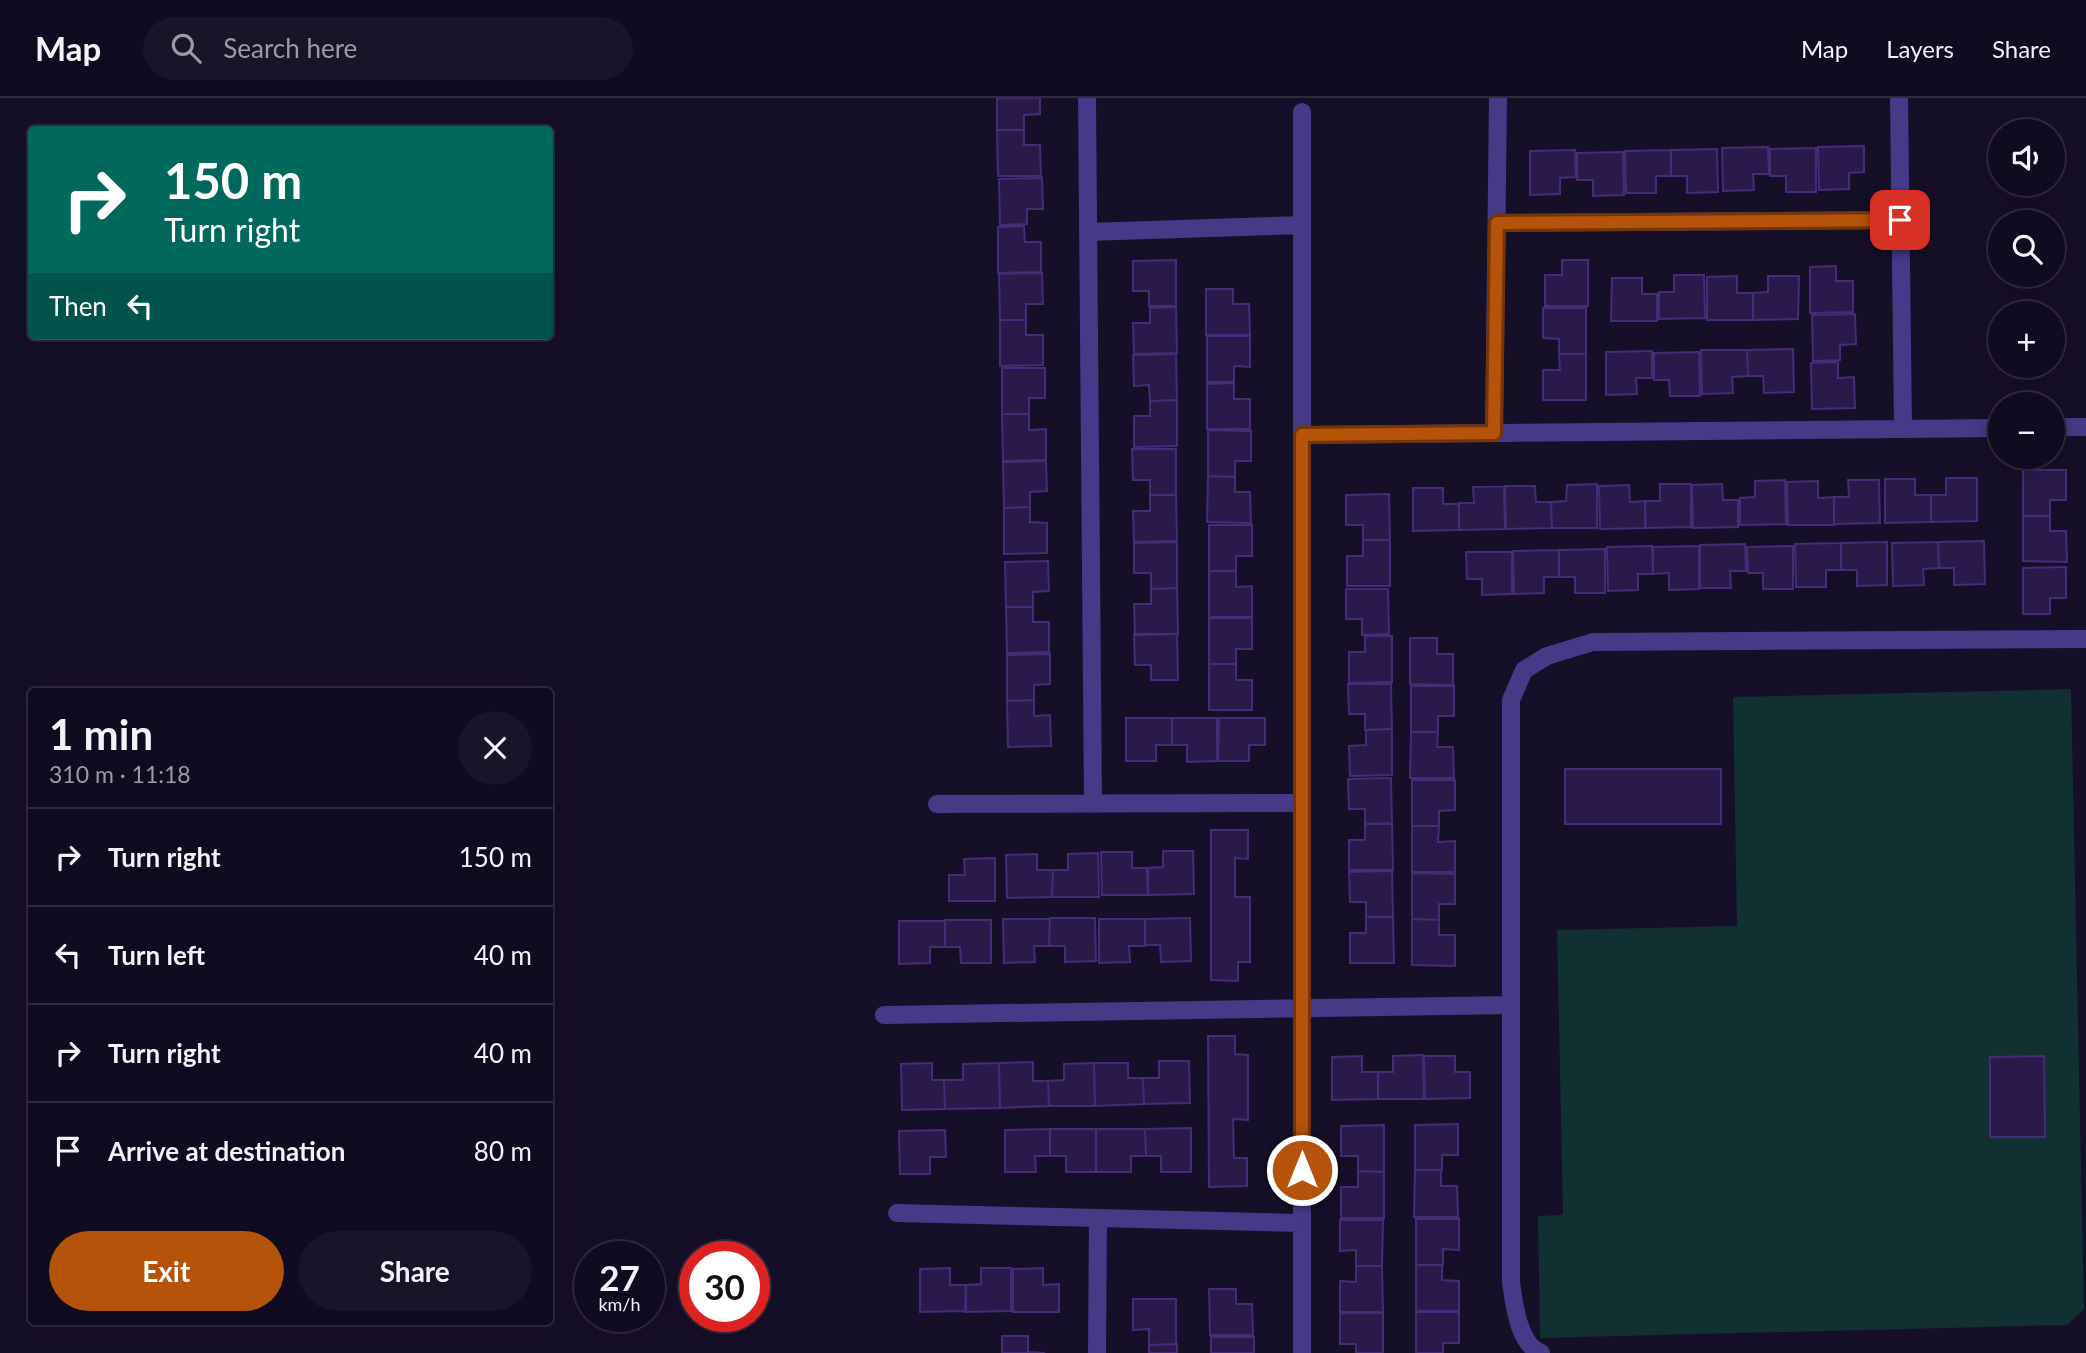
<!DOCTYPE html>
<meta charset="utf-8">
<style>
:root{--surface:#100b1e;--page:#191427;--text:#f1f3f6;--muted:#9c9ba4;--line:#302b3c;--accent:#b45309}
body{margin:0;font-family:Lato,sans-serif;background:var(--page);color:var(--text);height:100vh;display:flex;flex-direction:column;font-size:26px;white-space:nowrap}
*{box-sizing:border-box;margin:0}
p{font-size:23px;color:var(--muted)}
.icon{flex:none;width:38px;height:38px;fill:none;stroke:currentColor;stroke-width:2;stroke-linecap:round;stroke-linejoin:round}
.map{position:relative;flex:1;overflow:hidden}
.drawer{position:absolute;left:28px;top:590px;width:525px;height:637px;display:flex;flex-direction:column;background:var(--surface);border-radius:7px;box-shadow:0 4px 18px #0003,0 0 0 2px var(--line)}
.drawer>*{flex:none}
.guide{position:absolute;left:28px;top:28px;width:525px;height:214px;border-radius:7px;box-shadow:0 4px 18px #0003,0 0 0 2px var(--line);background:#00695c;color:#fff;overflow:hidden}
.fabs{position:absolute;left:1988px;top:21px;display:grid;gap:14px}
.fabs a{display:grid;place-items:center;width:77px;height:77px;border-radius:50%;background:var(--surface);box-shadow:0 4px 18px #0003,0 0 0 2px var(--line);font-size:35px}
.speed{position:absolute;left:574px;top:1143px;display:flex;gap:14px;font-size:35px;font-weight:700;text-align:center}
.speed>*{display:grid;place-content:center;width:91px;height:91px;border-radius:50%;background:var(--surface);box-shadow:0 4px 18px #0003,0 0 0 2px var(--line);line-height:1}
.speed small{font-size:18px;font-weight:400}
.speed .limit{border:10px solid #d22;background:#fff;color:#111}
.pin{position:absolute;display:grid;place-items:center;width:60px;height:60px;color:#fff;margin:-30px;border-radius:14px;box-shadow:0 4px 10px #0006}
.me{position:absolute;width:77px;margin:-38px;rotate:0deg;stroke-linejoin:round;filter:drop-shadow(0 0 5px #0008)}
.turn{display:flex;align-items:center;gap:24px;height:147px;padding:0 21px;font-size:32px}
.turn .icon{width:91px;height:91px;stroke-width:2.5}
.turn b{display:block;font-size:49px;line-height:60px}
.then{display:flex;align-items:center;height:66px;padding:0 21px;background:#0003;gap:14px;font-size:26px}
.round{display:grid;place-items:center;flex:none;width:74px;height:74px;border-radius:37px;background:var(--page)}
.head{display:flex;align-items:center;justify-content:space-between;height:119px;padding:0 21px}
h1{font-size:42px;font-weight:700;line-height:52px}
.cta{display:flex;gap:14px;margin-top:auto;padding:14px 21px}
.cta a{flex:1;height:80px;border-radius:42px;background:var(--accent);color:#fff;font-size:28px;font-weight:700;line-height:80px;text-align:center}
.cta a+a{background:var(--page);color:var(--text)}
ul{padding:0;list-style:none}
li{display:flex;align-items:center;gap:21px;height:98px;padding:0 21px;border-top:2px solid var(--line)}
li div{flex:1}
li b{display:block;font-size:26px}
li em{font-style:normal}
header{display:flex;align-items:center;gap:42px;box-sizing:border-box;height:98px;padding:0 35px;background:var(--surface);border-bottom:2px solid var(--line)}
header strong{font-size:33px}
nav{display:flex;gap:38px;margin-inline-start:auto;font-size:24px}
.search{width:490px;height:63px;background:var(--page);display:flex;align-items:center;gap:18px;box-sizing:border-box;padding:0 24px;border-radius:38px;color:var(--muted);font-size:26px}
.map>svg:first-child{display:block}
.green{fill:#122f32}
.building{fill:#2a1a49;stroke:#442c76;stroke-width:2}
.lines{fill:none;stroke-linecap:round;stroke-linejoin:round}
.street{stroke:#463988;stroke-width:18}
.route-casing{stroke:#753606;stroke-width:18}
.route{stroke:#b45309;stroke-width:12}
</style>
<header>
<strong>Map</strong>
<div class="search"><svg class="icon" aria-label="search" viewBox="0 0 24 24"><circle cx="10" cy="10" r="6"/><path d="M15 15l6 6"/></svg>Search here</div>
<nav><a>Map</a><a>Layers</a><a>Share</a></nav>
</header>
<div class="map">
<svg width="2086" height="1255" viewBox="0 0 2086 1255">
<rect width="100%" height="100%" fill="#160f28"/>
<path class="green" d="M2071,591l13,620 -17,16 -527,13 -2,-122 25,-1 -6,-285 180,-4 -4,-229z"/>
<path class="building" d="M997,0h43v16l-16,1v15h-27z
M997,32h27v15h16l1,31h-43z
M1864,48v26l-15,1v16l-30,1 -1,-43z
M1768,49l1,27h-16l1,16 -31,1 -1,-43z
M1816,50v44h-30v-16h-16v-27z
M1717,51l1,43 -31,1v-17h-16v-26z
M1575,52l1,27 -16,1v16l-30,1v-44z
M1671,52v26h-15v17h-30l-1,-42z
M1623,54l1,43 -31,1v-16h-16v-27z
M1042,80l1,31h-16v15l-27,1 -1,-46z
M1024,128l1,16h16v30l-43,1v-46z
M1176,162v46h-27v-15h-16v-30z
M1562,162h26v46h-43v-31h17z
M1836,168v15h17v31l-43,1v-46z
M1042,175l1,31h-17v16h-26l-1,-46z
M1674,177h30l1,43 -46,1v-27h15z
M1737,178v17h16v27h-46v-43z
M1768,178h31l-1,43 -45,1v-27l15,-1z
M1612,180h30v16h15v27h-46z
M1206,191h27v15h16l1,31h-44z
M1176,209l1,46 -43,1 -1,-31h17v-15z
M1543,210h43v46h-27v-15l-16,-1z
M1855,216l1,30 -16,1v15l-27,1 -1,-46z
M1000,222h26v15h17v30l-43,1z
M1207,238h43v31l-16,-1v16h-27z
M1793,251l1,43 -30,1 -1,-17h-15l-1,-26z
M1701,252h46l1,26 -16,1 1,16 -31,1z
M1652,253v27h-16l1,16 -31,1v-43z
M1699,254l1,44h-30l-1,-16h-15v-27z
M1176,256l1,46 -27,1 -1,-16 -15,1 -1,-31z
M1559,256h27v46h-43v-30h17z
M1838,264v16l16,-1 1,31 -43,1 -1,-46z
M1002,270h43v30h-16v16h-27z
M1234,285v16h16v30h-43v-45z
M1177,302v46l-43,1v-31h16v-15z
M1002,316h27v16l17,-1v31l-43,1z
M1208,332l43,1v30h-16v16l-27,-1z
M1132,351h44v46h-26v-15h-17z
M1046,363l1,30 -17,1v15l-26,1 -1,-46z
M2023,372h43v30h-16v16h-27z
M1208,378l27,1v15h15l1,31 -44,-1z
M1946,380h31v43l-46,1v-27h15z
M1885,381h30v16h16v27l-46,1z
M1785,382l1,44 -46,1v-27l15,-1v-16z
M1848,382h31l1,43 -46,1v-27h15z
M1818,383v17l16,-1v28h-46l-1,-43z
M1597,386v44h-45l-1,-26 15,-1 1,-16z
M1660,386h31v43l-45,1 -1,-27h15z
M1722,386l1,16h15v27l-45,1 -1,-43z
M1629,387l1,17 15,-1v27l-45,1 -1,-43z
M1504,388l1,43 -46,1v-27h15l-1,-16z
M1505,388h30l1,16h15l1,26 -46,1z
M1413,390h30v16h16v26l-46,1z
M1389,396l1,46h-27v-15h-17v-30z
M1150,397h26l1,46 -43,1 -1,-31h17z
M1030,409v15l17,1v30l-43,1v-46z
M2023,418h27v15h16l1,31 -44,-1z
M1209,427h43v31h-16v15h-27z
M1363,442h27v46h-43v-30h16z
M1984,443l1,43 -31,1v-17h-15l-1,-26z
M1177,444v46l-26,1v-16h-17v-30z
M1887,444v43l-30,1v-16h-16v-27z
M1938,444l1,26 -16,1 1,16 -31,1 -1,-43z
M1841,445v27h-15v17h-30l-1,-43z
M1745,446l1,27h-16l1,17h-31v-43z
M1652,448l1,28h-15v16l-30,1 -1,-44z
M1699,448v43l-30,1v-17l-16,1v-27z
M1793,448v43h-30v-16h-15l-1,-26z
M1605,451v44h-30v-16h-16v-27z
M1559,452v27h-15v16l-30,1 -1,-43z
M1466,454h46v42l-30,1v-16h-15z
M1048,463l1,30 -16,1v15h-27l-1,-45z
M2066,469v31h-16v16h-27v-46z
M1209,473h27v16l16,-1v31h-43z
M1177,490l1,46 -43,1 -1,-31h17v-15z
M1346,491h42l1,45 -27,1v-16h-16z
M1006,509h27v15h16v30l-42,1z
M1209,520h43v31h-16v15h-27z
M1134,536h43l1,46h-27v-15h-16z
M1365,538h27v46l-43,1v-31h16z
M1410,540h27v16h16v31l-43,-1z
M1050,556v30l-16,1v15l-27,1v-46z
M1209,566h27v16h16v30h-43z
M1348,586h43l1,45 -27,1v-16h-16z
M1411,588h43v30h-16v16h-27z
M1034,602v16l16,-1 1,31 -43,1 -1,-46z
M1126,620h46v27h-16v16h-30z
M1172,620h45v43l-30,1v-17h-15z
M1219,620h46v27h-16v16h-31z
M1392,631v46l-42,1 -1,-30 17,-1v-15z
M1411,634h27l-1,15h16l1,31h-44z
M1565,671h156v55h-156z
M1391,680l1,46h-27v-15h-16l-1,-30z
M1412,682h43v30l-16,1v15h-27z
M1392,725l1,47h-44v-30h16v-16z
M1412,728h27l-1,16 17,-1v31h-43z
M1211,732h37v29l-13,-1v39h15v65h-12v19l-27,-1z
M1163,753h30l1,43 -46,1 -1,-27 16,-1z
M1101,754h31v16h16v27h-46z
M1098,755l1,44h-47l1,-27h15v-16z
M1037,756v16h16l-1,27 -45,1 -1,-43z
M995,760v43h-46v-26h16l-1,-16z
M1392,773l1,46h-27v-15h-16l-1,-30z
M1412,775l43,1v30h-16v16l-27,-1z
M1366,819h27l1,46h-44v-30h16z
M1050,820h45l1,43 -31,1v-16h-16z
M1190,820l1,43 -30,1 -1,-17h-15v-26z
M1003,821h47l-1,27h-15l1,16 -31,1z
M1099,821h46v27h-16l1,16 -31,1z
M1412,821l27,1v15h16v31l-43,-1z
M945,822h46v43h-30l-1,-16h-15z
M899,823h46v26h-15v16l-31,1z
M1208,938h27v18l13,1v65l-15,-1 1,39h13v28l-38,1z
M1423,957l1,44h-46v-27h15v-16z
M1362,958v16h16v27l-46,1v-43z
M1424,958h31v16h15v26l-45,1z
M2044,958l1,81h-55v-80z
M1159,963h30l1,42 -46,1 -1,-26h16z
M1033,964v19h15l1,25 -49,2 -1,-45z
M932,965v17h12l1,29 -43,1 -1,-46z
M999,965l1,45 -55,1 -1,-29h19v-16z
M1094,965h34v15h15l1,26 -49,2z
M1094,965l1,43h-46l-1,-25 16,-1v-16z
M1458,1026v31h-16v15h-27v-45z
M1384,1027v47l-26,-1v-15h-17v-30z
M1191,1030v44h-30v-16h-15l-1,-27z
M1050,1031h46v43h-30v-16h-16z
M1050,1031v27h-15l1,16h-31v-42z
M1096,1031h49l1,27h-15v16h-35z
M945,1032l1,27h-16v17h-30l-1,-43z
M1415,1072h26v16h16l1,31h-44z
M1358,1073l26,1v46h-43v-31h17z
M1416,1121h43v31l-16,-1v16h-27z
M1340,1122h43l-1,46h-26v-16l-16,1z
M1416,1167h26v15l17,1v30h-43z
M1356,1168h26l1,46h-43v-31l16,1z
M950,1170v17h16v26l-46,1v-43z
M981,1170h30v43l-46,1 1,-27 15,-1z
M1043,1170v17l16,-1v28h-46v-43z
M1209,1191h27v15h16l1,31h-43z
M1133,1201h43v45l-27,1v-16l-16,1z
M1416,1214h43v31h-16v10h-27z
M1340,1215h43v40h-27v-9h-16z
M1002,1238h26v16l17,1h-43z
M1211,1239h43v16h-43z
M1177,1246v9h-28v-8z"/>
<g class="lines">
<path class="street" d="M1087,0l6,706
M1899,0l4,331
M1497,125l403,-3
M1088,134l214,-7
M2053,329h33
M1494,335l4,-335
M1302,337l698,-7
M937,706l365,-1
M884,917l627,-10
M897,1115l405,10
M1097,1255l1,-135
M1302,1255v-1241
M1541,1255c-23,-9 -27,-50 -30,-71v-582l13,-30 23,-14 46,-14 493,-3"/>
</g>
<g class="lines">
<defs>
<path id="route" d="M1302,1072v-735l192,-2 3,-210 403,-3"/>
</defs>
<use href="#route" class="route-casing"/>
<use href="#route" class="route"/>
</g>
</svg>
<div class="fabs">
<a><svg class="icon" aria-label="sound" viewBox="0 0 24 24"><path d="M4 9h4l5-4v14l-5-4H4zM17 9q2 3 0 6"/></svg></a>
<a><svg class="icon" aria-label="search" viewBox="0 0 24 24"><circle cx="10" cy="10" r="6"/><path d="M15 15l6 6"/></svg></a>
<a>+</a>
<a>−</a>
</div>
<div class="speed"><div>27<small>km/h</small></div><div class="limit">30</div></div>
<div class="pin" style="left:1900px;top:122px;background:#d93025"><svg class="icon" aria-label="arrive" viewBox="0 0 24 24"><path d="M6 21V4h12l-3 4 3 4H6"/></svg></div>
<svg class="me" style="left:1302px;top:1072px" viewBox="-20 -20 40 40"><circle r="17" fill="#b45309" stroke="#fff" stroke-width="3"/><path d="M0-11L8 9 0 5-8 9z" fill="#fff"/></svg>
<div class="guide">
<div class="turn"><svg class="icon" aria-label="right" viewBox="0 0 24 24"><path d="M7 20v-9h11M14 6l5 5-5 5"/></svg><div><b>150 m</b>Turn right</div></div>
<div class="then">Then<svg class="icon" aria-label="left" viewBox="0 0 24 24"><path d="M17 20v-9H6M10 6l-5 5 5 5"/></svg></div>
</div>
<section class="drawer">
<div class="head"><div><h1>1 min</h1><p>310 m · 11:18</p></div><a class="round"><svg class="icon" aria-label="close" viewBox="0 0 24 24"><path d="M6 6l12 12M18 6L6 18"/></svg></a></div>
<ul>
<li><svg class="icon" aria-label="right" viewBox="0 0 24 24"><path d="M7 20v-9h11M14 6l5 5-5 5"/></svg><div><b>Turn right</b></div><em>150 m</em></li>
<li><svg class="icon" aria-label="left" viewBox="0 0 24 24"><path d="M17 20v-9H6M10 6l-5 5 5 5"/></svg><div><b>Turn left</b></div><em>40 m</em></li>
<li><svg class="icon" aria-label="right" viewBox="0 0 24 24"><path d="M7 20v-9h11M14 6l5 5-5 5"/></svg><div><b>Turn right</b></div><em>40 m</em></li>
<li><svg class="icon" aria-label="arrive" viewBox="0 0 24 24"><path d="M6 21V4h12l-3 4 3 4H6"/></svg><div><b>Arrive at destination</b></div><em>80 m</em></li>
</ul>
<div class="cta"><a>Exit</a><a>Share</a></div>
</section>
</div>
